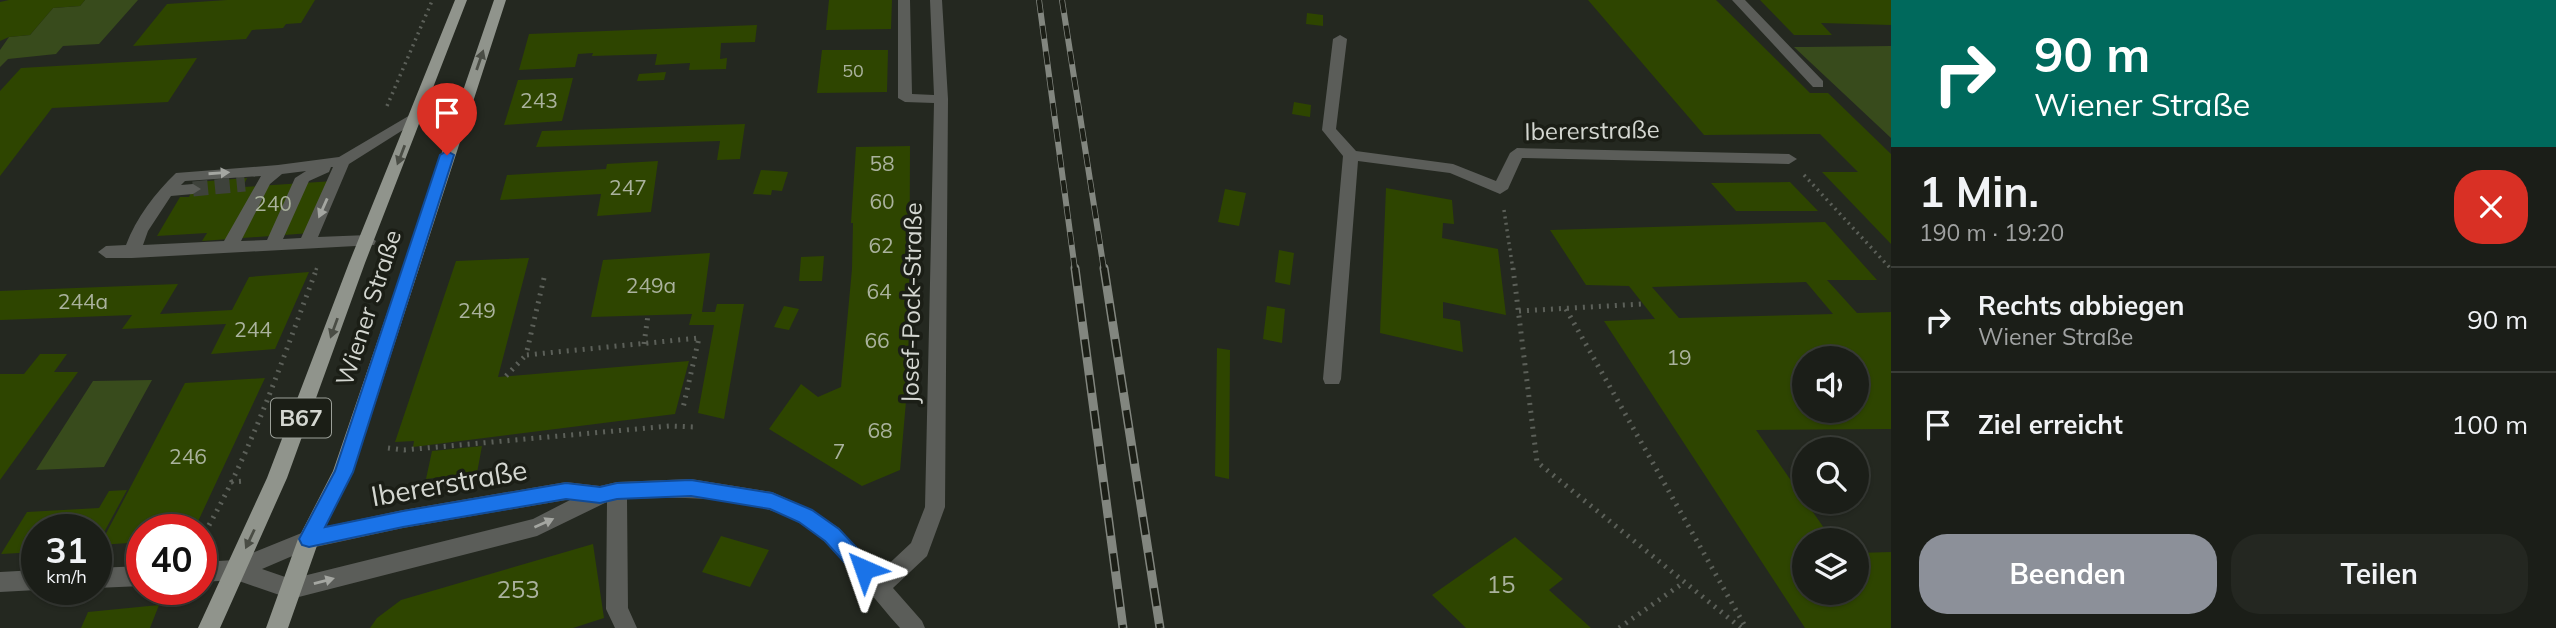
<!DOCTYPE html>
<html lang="de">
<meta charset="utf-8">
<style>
:root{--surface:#1b1e18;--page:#242721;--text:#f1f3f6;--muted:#a0a2a2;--line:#393c37;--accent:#8c9099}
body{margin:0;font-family:Mulish,sans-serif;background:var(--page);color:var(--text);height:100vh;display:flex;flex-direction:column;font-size:26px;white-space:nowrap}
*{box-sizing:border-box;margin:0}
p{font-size:23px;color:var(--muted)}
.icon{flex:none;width:38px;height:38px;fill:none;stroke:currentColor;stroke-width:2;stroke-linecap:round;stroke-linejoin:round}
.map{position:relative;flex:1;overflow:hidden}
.panel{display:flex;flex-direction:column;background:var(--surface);width:665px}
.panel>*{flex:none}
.guide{background:#00695c;color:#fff;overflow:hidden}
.controls{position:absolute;left:1792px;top:346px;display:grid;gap:14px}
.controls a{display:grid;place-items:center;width:77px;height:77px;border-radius:50%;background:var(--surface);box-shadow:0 2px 5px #0004,0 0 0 2px var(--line);font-size:35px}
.speed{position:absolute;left:21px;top:514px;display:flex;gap:14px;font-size:35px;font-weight:700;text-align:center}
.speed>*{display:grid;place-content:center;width:91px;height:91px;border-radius:50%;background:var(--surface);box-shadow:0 2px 5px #0004,0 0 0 2px var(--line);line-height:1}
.speed small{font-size:18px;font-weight:400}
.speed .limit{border:10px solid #d22;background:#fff;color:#111}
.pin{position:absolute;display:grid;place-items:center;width:60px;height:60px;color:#fff;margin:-72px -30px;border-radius:50% 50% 50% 0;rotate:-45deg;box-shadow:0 0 7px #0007}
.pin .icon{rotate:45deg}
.me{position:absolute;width:77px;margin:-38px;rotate:317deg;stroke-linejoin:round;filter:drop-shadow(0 0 5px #0008)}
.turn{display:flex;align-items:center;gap:24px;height:147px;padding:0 28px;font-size:32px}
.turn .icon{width:91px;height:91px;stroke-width:2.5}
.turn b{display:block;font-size:49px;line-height:60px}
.round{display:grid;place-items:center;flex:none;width:74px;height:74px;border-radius:28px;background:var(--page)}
.summary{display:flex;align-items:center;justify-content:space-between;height:119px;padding:0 28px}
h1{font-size:42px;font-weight:700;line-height:52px}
.action{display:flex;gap:14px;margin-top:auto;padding:14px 28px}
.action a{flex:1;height:80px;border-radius:28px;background:var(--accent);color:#fff;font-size:28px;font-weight:700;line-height:80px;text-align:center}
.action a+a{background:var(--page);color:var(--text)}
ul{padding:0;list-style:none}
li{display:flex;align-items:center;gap:21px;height:105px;padding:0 28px;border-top:2px solid var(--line)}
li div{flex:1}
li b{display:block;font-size:26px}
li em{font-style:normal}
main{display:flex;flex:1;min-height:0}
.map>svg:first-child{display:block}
.green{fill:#384b1c}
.building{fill:#2e4500;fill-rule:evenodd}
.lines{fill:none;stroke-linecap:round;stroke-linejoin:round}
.minor-tunnel{stroke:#3e423b;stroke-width:15;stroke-dasharray:15 7;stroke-linecap:butt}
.path-far1{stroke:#5c6059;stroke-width:3.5;stroke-dasharray:2 4.5;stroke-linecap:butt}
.path{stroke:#5c6059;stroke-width:5;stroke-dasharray:2 6;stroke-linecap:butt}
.minor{fill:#5b5d59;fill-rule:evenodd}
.major{fill:#90948c;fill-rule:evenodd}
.rail-far1-casing{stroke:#82867f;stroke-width:6}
.rail-casing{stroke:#82867f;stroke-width:9}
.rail-far1{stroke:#1b1e16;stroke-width:4.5;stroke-dasharray:13;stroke-linecap:butt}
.rail{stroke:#1b1e16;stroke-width:6;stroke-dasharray:18;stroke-linecap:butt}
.oneway{fill:#4a4d45}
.oneway2{fill:#a4a6a1}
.route{fill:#1a73e8;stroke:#114b97;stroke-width:2}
.labels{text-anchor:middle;stroke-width:7;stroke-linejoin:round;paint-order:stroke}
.far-number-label{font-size:18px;fill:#aab29d}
.number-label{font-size:21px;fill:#aab29d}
.shield{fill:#1b1e16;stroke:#9ca099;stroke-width:2}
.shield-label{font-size:23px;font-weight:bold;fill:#d4d7d1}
.street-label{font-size:24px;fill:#d4d7d1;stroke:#1b1e16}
.near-number-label{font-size:24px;fill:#aab29d}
.near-street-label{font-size:28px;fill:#d4d7d1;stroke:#1b1e16}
</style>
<main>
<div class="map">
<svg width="1891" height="628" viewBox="0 0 1891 628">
<rect width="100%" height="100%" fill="#242820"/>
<path class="green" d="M85,0h53l-39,44 -36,2 -7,8 -48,5 -8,8v-17l9,-13 21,-2 23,-27 27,-2z
M1891,46v92l-97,-91h11z
M152,380l-48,87 -68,3 57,-89z"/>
<path class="building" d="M9,0h76l-5,6 -27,2 -23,27 -21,2 -9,4v-39z
M227,0h88l-14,23 -15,1 -3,4 -31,2 -6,9 -113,7 34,-42z
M829,0h63l-1,29 -65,1z
M1588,0h128l94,93h18l63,61v90l-69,-72h36l-38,-38 -116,1z
M1760,0h131v25l-70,-2 11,12h-38z
M1307,13l16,2v11l-17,-2z
M757,25l-2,17 -34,1 -1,16 7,-1 -1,11 -37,1 1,-7 -35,2 2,-11 -65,2 1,-3 -15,1 -3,13 -56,3 10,-36z
M822,50h66l-1,42 -70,1z
M197,58l-29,44 -116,6 -52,68v-85l21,-23z
M666,72l-2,8 -27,1 2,-7z
M573,78l-11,43 -58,4 14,-45z
M1294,102l17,3 -1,12 -18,-3z
M745,124l-5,35 -23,1 3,-19 -184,6 6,-16z
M910,146l-1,221 -9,103 -38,16 -93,-57 32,-45 17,13 23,-10 11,-118 1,-46h-2l5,-76z
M658,161l-7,51 -54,4 4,-22 -101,6 7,-25 99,-6 1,-5z
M761,170l27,2 -6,19 -10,-1 -1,5 -18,-1z
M247,178l-4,9 91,-6 -23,52 -109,8 5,-8 -50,3 23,-39h9l7,-15z
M1790,182l28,29h-82l-25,-28z
M1386,188l66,12 2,24 -11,-1 -1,15 56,11 8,66 -63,-13v16l17,3 3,31 -83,-19z
M1225,189l21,4 -7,33 -21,-4z
M1825,222l52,58h-50l30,33 34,-1v117l-135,1 77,111h-29v52h53v-40l34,-1v76h-86l-201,-307 51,-2 -26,-33 -43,-1 -36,-55zM1806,282l27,32 -154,4 -27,-31zM1804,359h53v52h-53z
M1279,250l15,3 -4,32 -15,-3z
M710,253l-8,59h13l2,-8h27l-20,115 -26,-6 16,-88h-25l3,-11 -101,3 12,-57z
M824,256l-2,25h-23l2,-24z
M529,258l-31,119 191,-16 -14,53 -262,33 1,-6 -19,1 61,-181z
M309,272l-34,77 -64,5 15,-30 -104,5 10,-14 -132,5v-29l178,-7 -18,30 72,-4 17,-33z
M784,306l15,3 -10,21 -15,-3z
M1267,306l18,3 -3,34 -19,-4z
M1217,348l13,2 -1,129 -14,-3z
M40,354h27l-13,18h24l-78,108v-106h24z
M265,378l-71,152h-52v12l-42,3 85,-162z
M482,446l-5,27 -51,6 6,-28z
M127,490l-31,57v-17h-59v22l-36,2 26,-42 72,-4 10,-17z
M721,536l48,14 -19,37 -48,-15z
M1515,537l48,42 -14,11 42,38h-125l-34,-33z
M593,544l11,74 -31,10h-203l7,-10 24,-18z
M159,605l-9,23h-69l7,-16z"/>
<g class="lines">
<path class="minor-tunnel" d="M193,189l52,-5"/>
<path class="path-far1" d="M387,106l45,-105
M1804,175l87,94
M1504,210l9,60
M316,270l2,-6"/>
<path class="path" d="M1513,268l24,194 204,166
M544,278l-18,77 173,-17 -16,70
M1566,309l180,319
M1519,311l123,-7
M644,344l4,-29
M506,376l20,-21
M388,448l16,2 266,-24 24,1
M231,482l13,-1
M201,539c50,-84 81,-179 116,-271
M1619,628l64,-45"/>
<path class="minor" d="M898,0h12l2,94 22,1 -4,-95h12l6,99 -3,408 -18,49 -34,32 29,33 3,7h-25c-25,-28 -48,-59 -74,-85 -51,-50 -134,-46 -199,-44l1,109 9,20h-22l-9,-19 1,-107 -70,34 -246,63 -55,-19 -35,2v-20l34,-2 74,-30 94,-20 163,-28 34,4 17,-4 74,-3 81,13 40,18 27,18 40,45 32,-30 14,-36 9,-404 -29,-1 -7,-4zM566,500h4l-37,19 -242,60 -29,-10 49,-21 92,-20z
M1732,0h13l78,81v6h-10z
M1340,35l7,4 -11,90 20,22 97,13 43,17 14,-28 7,-5 272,6 8,5 -8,5 -267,-6 -14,31 -8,5 -50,-21 -92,-12 -17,218 -2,5h-14l-2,-5 20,-223 -21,-26 11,-91z
M417,111l5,1 2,3 -2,3 -73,46 -31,73 50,-2 8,6 -2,4 -242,13h-26l-8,-6 8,-6 20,-1c10,-27 29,-52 50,-72l102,-8 61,-8zM331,167h2l-32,71 -18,1 26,-58 20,-9zM306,171l-11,7 -28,62 -26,1 29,-57 12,-10zM261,176l-37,65 -81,4 5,-14 23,-35 22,-2 8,-5 -8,-5 -12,1 4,-4z
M142,566v20l-46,2v-20z
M37,570v20l-37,2v-20z"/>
<path class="major" d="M455,0h12l-102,263 -78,215 -67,150h-22l69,-150 82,-215z
M494,0h12l-153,472 -34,68 -31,88h-22l32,-89 35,-68z"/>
<defs>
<path id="rail-far1" d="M1039,0l36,270
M1062,0l42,270"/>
<path id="rail" d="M1075,268l48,360
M1104,268l56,360"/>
</defs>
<use href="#rail-far1" class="rail-far1-casing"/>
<use href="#rail" class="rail-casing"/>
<use href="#rail-far1" class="rail-far1"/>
<use href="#rail" class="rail"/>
</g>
<defs><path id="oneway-solid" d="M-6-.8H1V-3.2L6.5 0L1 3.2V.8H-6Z" transform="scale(1.75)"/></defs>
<g class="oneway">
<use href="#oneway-solid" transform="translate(480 60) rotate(-71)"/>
<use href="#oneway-solid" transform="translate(401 155) rotate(111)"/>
<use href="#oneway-solid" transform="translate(334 328) rotate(110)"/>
<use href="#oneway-solid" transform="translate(250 539) rotate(115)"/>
</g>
<g class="oneway2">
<use href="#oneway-solid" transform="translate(219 173) rotate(-4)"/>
<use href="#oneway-solid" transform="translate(323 208) rotate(114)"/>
<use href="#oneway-solid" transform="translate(544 523) rotate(-24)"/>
<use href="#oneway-solid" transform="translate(324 581) rotate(-15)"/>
</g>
<path class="route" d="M447,151l7,4 -101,317 -28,55 78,-16 163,-28 34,4 17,-4 74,-3 81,13 40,17 27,19 32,34 3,6 -3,7 -7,2 -7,-2 -32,-35 -26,-19 -29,-13 -79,-13 -74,3 -17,4 -34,-4 -163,28 -94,20 -7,-2 -3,-6 36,-68 105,-316z"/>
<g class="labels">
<g class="far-number-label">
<text x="853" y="77">50</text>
</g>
<g class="number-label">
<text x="539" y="108">243</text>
<text x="882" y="171">58</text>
<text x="628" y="195">247</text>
<text x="882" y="209">60</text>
<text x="273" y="211">240</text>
<text x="881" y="253">62</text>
<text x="651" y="293">249a</text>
<text x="879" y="299">64</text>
<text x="83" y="309">244a</text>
<text x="477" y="318">249</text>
<text x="253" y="337">244</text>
<text x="877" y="348">66</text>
<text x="1679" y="365">19</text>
<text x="880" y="438">68</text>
<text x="839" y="459">7</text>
<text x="188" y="464">246</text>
</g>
<rect class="shield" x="271" y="398.5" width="60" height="39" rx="5"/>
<g class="shield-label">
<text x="301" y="426">B67</text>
</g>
<g class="street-label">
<text transform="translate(1592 131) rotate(-1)" y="8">Ibererstraße</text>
<text transform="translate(912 303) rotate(-89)" y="8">Josef-Pock-Straße</text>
<text transform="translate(369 308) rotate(-72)" y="8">Wiener Straße</text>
</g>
<g class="near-number-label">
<text x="1501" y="593">15</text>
<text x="518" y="598">253</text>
</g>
<g class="near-street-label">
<text transform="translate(449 483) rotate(-10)" y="10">Ibererstraße</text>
</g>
</g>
</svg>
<div class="controls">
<a><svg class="icon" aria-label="sound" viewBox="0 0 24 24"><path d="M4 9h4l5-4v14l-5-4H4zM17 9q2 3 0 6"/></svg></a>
<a><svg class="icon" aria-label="search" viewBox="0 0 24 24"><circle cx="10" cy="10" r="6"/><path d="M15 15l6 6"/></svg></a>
<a><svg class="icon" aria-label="layers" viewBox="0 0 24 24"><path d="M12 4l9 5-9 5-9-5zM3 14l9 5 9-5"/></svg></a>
</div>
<div class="speed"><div>31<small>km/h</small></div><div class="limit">40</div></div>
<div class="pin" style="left:447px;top:155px;background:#d93025"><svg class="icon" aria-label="arrive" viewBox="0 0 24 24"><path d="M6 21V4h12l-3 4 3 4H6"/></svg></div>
<svg class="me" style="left:864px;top:569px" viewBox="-20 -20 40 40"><path d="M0-17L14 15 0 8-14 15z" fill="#1a73e8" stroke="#fff" stroke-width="4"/></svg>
</div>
<section class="panel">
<div class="guide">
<div class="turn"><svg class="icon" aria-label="right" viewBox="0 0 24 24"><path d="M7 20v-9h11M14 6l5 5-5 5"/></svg><div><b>90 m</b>Wiener Straße</div></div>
</div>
<div class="summary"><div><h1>1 Min.</h1><p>190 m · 19:20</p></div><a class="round" style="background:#d93025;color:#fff"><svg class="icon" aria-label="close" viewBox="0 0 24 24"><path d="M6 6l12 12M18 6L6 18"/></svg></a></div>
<ul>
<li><svg class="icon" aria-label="right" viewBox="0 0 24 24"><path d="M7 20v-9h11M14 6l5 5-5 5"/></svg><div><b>Rechts abbiegen</b><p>Wiener Straße</p></div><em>90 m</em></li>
<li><svg class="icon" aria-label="arrive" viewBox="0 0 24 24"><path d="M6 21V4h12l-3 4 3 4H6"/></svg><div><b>Ziel erreicht</b></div><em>100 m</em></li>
</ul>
<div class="action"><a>Beenden</a><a>Teilen</a></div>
</section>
</main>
